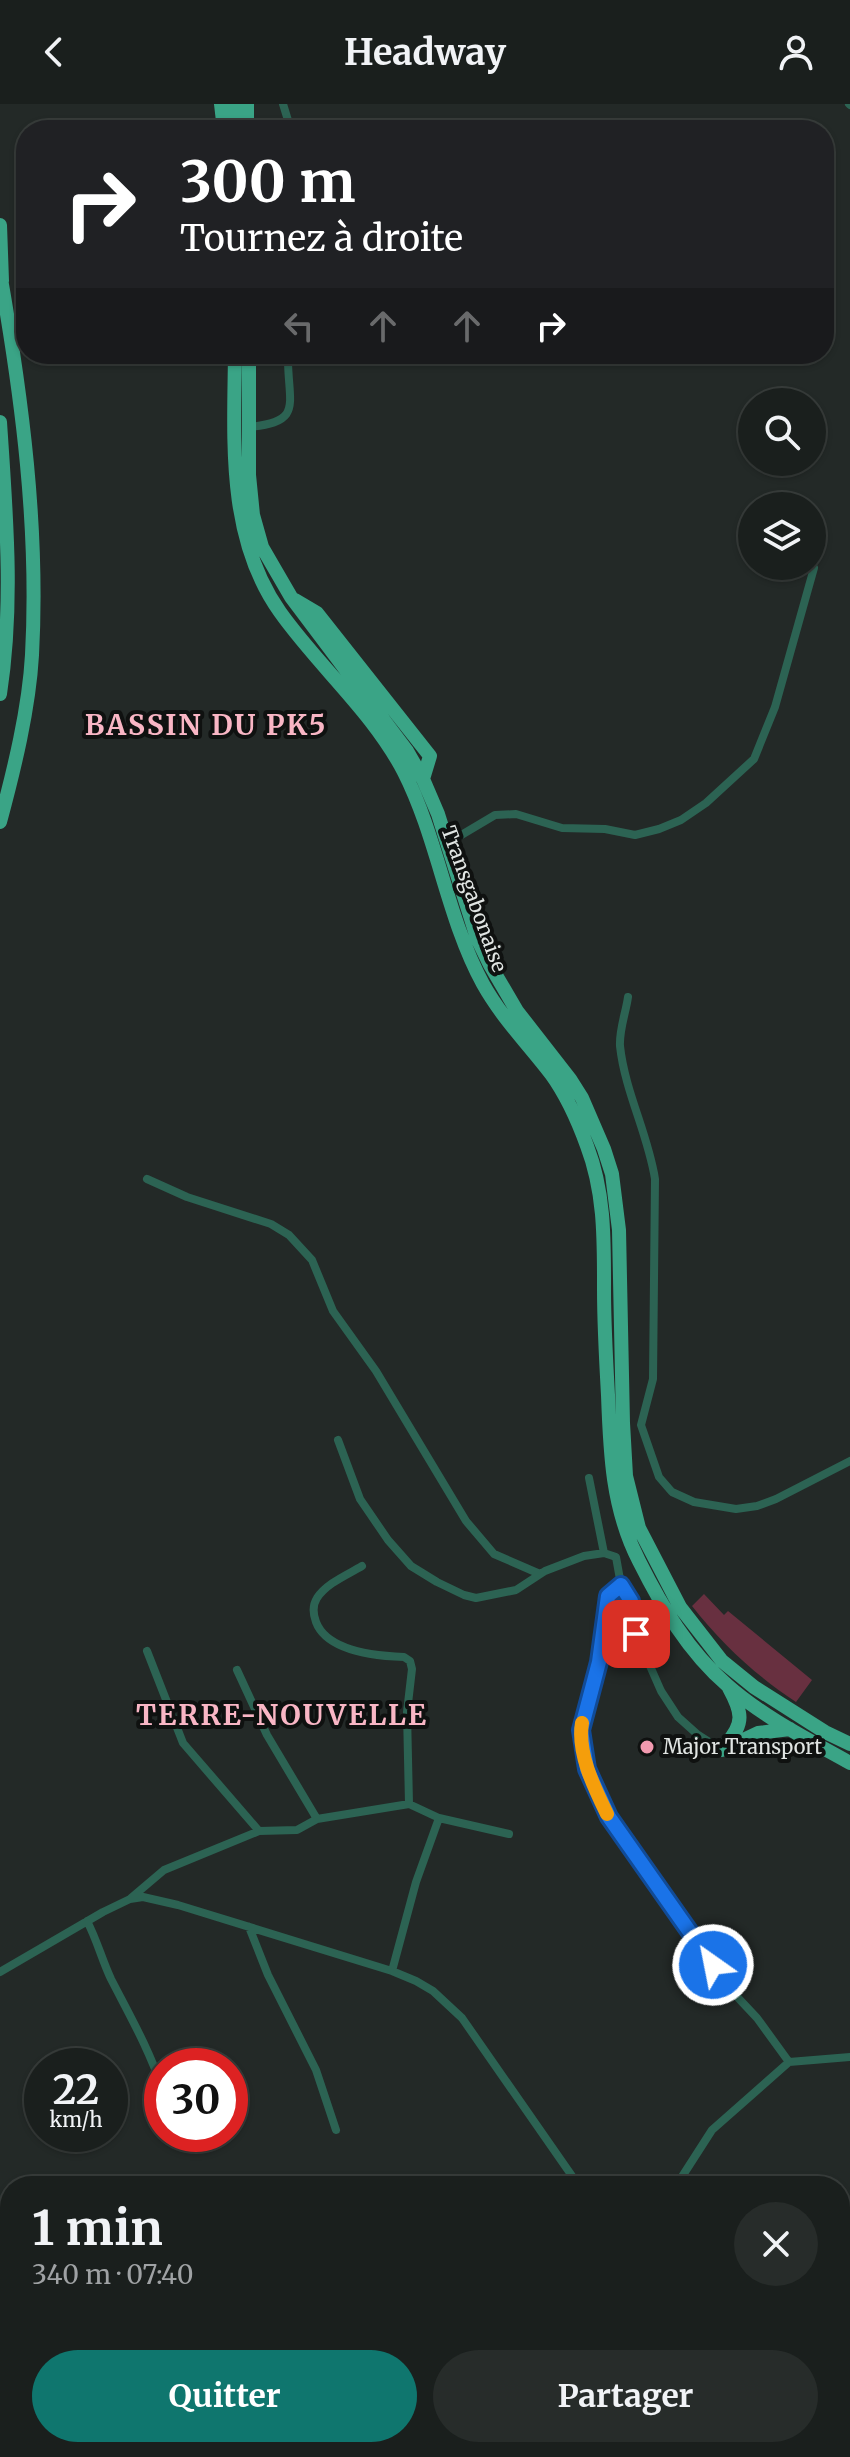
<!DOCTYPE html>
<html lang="fr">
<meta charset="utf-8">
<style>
:root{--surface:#1a1f1d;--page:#272c2a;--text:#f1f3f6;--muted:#9fa2a4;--line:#383d3b;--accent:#0f766e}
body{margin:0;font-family:Merriweather,serif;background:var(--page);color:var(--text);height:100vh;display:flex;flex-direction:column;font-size:30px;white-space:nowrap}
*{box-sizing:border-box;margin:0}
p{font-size:26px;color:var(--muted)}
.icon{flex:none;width:44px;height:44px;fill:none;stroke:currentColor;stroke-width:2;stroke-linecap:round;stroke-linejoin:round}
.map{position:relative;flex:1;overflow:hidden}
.details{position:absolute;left:0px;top:2072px;width:850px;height:282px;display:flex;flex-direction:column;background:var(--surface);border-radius:32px 32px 0 0;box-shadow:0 2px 6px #0004,0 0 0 2px var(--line)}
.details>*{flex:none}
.hud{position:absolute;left:16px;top:16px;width:818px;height:244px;border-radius:32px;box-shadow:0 2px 6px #0004,0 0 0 2px var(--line);background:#202124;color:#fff;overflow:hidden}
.controls{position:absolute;left:738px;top:284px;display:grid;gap:16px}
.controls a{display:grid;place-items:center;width:88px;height:88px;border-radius:50%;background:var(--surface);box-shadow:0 2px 6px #0004,0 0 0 2px var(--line);font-size:40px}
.speed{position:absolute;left:24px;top:1944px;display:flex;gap:16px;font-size:40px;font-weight:700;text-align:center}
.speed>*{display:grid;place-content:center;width:104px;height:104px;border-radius:50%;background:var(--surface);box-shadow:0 2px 6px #0004,0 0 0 2px var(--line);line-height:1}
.speed small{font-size:20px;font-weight:400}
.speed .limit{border:12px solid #d22;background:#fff;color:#111}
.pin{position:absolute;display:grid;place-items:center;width:68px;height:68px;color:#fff;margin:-34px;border-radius:16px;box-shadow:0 4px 12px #0006}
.me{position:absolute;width:88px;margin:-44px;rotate:327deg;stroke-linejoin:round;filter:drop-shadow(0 0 6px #0008)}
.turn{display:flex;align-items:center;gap:28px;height:168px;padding:0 32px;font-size:36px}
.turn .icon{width:104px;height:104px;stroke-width:2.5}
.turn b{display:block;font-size:56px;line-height:68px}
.lanes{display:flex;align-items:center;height:76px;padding:0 32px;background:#0003;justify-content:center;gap:40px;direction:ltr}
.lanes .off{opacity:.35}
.round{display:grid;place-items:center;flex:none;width:84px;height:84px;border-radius:42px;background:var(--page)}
.overview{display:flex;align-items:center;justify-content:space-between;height:136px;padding:0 32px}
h1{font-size:48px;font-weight:700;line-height:60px}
.action{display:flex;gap:16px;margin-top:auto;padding:16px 32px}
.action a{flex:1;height:92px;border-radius:48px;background:var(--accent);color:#fff;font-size:32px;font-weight:700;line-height:92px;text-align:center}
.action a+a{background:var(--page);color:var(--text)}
header{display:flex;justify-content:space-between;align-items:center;height:104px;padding:0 32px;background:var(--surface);font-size:36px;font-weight:700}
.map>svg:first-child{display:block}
.green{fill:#683040}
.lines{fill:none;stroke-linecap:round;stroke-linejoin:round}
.minor{stroke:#2c6353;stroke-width:8}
.trunk{stroke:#3aa486;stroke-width:14}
.route-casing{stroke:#114b97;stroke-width:20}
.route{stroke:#1a73e8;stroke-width:14}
.slow{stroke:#f59e0b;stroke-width:14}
.poi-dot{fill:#f29ab0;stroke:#0f1110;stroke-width:3}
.labels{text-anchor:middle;stroke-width:8;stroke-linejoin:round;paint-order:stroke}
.street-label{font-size:20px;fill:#e1e5e3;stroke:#0f1110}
.poi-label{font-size:20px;fill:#e1e5e3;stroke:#0f1110;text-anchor:start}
.district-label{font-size:28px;font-weight:bold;letter-spacing:2px;fill:#f9b6c5;stroke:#0f1110}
</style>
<header><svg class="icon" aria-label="back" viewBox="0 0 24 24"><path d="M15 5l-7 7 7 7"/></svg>Headway<svg class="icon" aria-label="person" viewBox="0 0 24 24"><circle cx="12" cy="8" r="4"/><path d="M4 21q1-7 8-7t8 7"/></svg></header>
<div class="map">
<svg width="850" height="2353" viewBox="0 0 850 2353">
<rect width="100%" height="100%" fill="#232927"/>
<path class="green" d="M704,1490l20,21 4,-4 84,69 -16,22c-41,-27 -74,-58 -104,-96z"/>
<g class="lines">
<path class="minor" d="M283,0l8,26
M849,0l1,1
M249,323c53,-5 40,-21 39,-65
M449,744l9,-11 37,-22 21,-1 46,14 43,1 30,6 24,-6 22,-9 25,-17 48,-44 21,-52 39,-139
M628,893c-2,15 -9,33 -8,49 5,46 28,88 35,133l-2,200 -12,46 18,52 13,15 22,10 42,7 21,-3 19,-7 74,-38
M147,1075l40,18 84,27 18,11 23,25 21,51 43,60 90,150 28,33 46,20
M338,1336l22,59 28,41 23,26 26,16 27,13 12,3 40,-8 29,-19 39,-15 20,-3 12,4 5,28 10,16 5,33 25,57 17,26 19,17 25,16
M589,1374l15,75
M621,1481l-13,11 -9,66 -18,68 6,39 22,48 19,30 57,75 42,64 30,32 32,44 -77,68 -36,56
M147,1547l36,92 76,88
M237,1566l30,65 50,84
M409,1700l30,14 70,16
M131,1794l33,-28 95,-39 38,-1 20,-11 92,-15 -2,-92 5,-43 -2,-8 -6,-4c-28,-1 -77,-6 -88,-35 -3,-8 -4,-16 1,-24 10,-15 30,-23 45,-32
M87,1817c10,19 15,39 24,58 19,37 38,70 51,109
M249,1823l19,48 48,95 20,60
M392,1867l24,-89 23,-64
M0,1868l103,-60 27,-13 13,-2 35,8 214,66 24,10 17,10 29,27 117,168
M789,1958l61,-5
M180,2030l10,13
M713,2344l9,9
M125,2353l3,-2
M587,2353l3,-9
M771,2353l27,-9"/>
<path class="trunk" d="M221,0l3,26
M233,0v26
M247,0v26
M0,121l2,56
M0,169c22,125 39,255 32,382 -3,54 -18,115 -32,167
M235,250c-1,87 -8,184 45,258 39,55 93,100 124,160 34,67 43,146 79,212 19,34 45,60 68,90 16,22 27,47 36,72 18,47 17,95 17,144 0,35 2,70 4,105 2,57 4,114 31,166 23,46 49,90 88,124 36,32 82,55 123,78
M249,250v121l4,40 9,32 29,50 116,154 16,28 15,35 39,124 13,27 27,46 53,68 12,19 22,51 8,25 7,56 4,193 3,53 13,52 41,79 42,54 32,26 71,45 25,12
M0,318c6,91 14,181 0,272
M295,496l22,13 113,143 -7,23
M726,1640c19,-21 16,-32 3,-56
M722,1646l36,-17 32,-4"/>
</g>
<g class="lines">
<defs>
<path id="route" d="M636,1530l-5,-33 -10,-16 -13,11 -9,66 -18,68 6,39 22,48 104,148"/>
</defs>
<use href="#route" class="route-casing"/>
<use href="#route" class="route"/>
<path class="slow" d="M582,1619c-5,30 12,64 25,91"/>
</g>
<circle class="poi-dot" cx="647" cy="1643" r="8"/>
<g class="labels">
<g class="street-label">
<text transform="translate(474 795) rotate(70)" y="7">Transgabonaise</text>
</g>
<g class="poi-label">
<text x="663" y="1650">Major Transport</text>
</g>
<g class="district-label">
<text x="206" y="631">BASSIN DU PK5</text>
<text x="282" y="1621">TERRE-NOUVELLE</text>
</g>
</g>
</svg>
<div class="controls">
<a><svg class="icon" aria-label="search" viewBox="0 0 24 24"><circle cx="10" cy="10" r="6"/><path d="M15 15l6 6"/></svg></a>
<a><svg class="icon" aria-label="layers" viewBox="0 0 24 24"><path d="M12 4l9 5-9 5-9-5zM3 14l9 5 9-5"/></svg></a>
</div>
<div class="speed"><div>22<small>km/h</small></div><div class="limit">30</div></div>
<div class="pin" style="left:636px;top:1530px;background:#d93025"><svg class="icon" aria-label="arrive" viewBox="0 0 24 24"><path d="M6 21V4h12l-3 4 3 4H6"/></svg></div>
<svg class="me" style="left:713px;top:1861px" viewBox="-20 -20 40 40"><circle r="17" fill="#1a73e8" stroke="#fff" stroke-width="3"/><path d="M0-11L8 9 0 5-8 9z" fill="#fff"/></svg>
<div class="hud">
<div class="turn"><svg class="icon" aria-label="right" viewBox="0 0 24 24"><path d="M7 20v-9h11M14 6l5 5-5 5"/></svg><div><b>300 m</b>Tournez à droite</div></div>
<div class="lanes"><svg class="icon off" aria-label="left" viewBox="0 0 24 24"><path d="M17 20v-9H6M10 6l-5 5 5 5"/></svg><svg class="icon off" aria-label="ahead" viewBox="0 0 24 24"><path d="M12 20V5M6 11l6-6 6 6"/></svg><svg class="icon off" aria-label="ahead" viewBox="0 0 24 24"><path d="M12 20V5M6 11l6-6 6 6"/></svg><svg class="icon" aria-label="right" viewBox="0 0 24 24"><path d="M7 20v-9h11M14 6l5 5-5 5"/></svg></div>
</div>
<section class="details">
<div class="overview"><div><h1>1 min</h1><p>340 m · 07:40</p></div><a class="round"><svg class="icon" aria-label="close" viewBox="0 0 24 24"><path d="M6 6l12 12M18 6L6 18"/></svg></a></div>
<div class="action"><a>Quitter</a><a>Partager</a></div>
</section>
</div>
